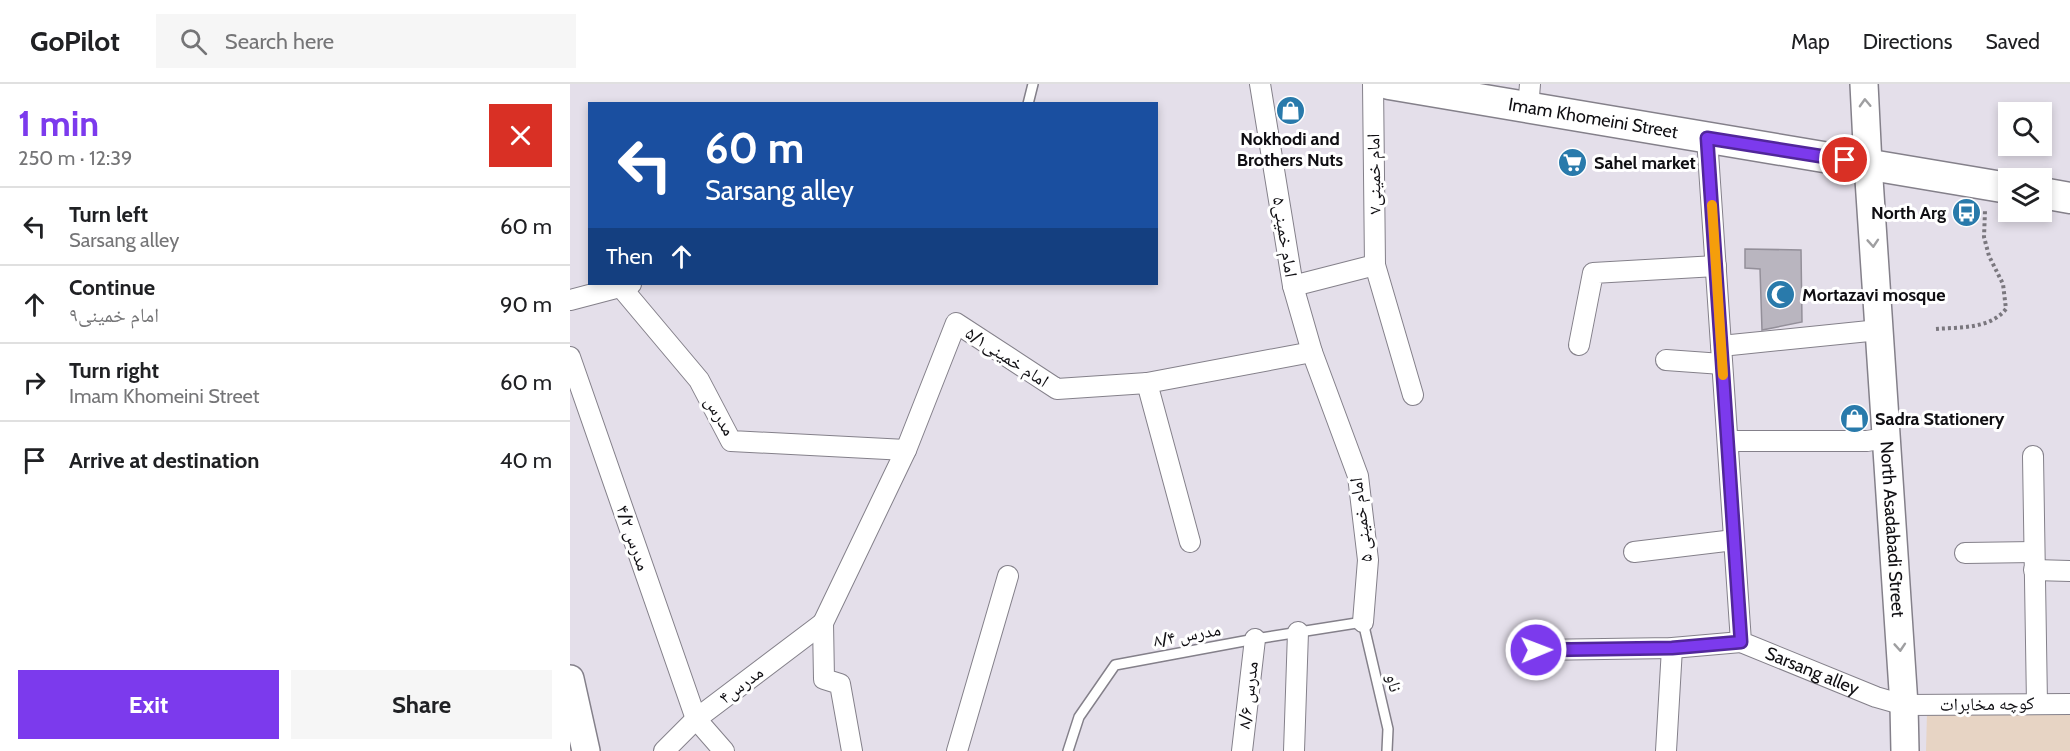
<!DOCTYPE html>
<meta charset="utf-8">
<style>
:root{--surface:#fff;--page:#f6f6f6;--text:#202124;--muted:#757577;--line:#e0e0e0;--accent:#7c3aed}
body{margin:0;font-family:Cabin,"Noto Naskh Arabic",sans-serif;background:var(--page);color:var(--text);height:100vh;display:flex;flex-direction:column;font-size:22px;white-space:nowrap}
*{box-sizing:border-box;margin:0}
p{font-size:20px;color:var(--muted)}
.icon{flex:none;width:33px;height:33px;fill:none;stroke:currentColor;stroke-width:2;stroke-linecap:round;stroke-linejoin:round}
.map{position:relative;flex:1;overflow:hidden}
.side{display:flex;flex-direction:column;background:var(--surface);width:570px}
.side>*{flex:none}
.guide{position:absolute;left:18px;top:18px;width:570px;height:183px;border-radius:0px;box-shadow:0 3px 9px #0003;background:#1a4fa0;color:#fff;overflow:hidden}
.fabs{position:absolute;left:1428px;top:18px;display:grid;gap:12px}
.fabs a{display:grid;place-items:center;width:54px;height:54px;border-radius:0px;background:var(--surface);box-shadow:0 3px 9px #0003;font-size:30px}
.pin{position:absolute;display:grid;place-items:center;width:51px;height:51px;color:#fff;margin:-26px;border:3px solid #fff;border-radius:50%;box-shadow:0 2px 6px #0007}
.me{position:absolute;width:66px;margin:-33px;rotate:89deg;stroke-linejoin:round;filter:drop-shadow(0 0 4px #0008)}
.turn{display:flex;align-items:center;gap:21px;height:126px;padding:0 18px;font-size:27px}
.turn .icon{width:78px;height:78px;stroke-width:2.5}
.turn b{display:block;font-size:42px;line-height:51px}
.then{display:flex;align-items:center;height:57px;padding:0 18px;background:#0003;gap:12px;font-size:22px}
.round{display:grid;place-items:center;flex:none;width:63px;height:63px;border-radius:0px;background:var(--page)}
.head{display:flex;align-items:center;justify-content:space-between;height:102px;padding:0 18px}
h1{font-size:36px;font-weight:700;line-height:45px;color:var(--accent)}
.primary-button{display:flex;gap:12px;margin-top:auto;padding:12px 18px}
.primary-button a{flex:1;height:69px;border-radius:0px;background:var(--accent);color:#fff;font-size:24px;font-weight:700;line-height:69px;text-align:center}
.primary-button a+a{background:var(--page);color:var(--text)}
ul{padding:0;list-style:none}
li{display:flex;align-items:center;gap:18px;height:78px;padding:0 18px;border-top:2px solid var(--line)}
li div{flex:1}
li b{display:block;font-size:22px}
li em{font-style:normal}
header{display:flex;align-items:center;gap:36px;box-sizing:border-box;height:84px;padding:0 30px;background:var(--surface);border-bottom:2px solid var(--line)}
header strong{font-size:28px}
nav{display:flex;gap:33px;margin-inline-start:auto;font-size:21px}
.search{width:420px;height:54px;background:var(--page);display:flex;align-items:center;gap:15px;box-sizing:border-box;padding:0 21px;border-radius:0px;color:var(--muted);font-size:22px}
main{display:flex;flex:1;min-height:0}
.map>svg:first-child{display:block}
.education{fill:#e7d4c4}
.building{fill:#b9b5bf;stroke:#938f99;stroke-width:1.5}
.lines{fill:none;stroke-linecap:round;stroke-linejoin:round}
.lane-casing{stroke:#84808a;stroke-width:12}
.street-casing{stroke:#84808a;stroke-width:22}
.secondary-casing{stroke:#84808a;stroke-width:30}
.primary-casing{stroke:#84808a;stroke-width:33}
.path{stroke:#7a777e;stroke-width:4;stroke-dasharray:3 3;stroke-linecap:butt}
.lane{stroke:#fff;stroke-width:9}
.street{stroke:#fff;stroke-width:20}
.secondary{stroke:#fff;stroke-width:27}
.primary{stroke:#fff;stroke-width:30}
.oneway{stroke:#9f9fa1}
.route-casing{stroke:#51269a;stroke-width:15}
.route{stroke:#7c3aed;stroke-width:10}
.slow{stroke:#f59e0b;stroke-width:10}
.labels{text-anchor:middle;stroke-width:6;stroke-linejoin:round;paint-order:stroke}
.street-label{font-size:18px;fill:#100f13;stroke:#fff}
.poi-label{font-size:18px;font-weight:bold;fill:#100f13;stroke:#fff;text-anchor:start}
</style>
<header>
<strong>GoPilot</strong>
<div class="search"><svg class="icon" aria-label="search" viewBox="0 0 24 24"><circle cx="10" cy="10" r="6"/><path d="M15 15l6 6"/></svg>Search here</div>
<nav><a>Map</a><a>Directions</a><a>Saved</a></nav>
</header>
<main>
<section class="side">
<div class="head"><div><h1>1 min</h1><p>250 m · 12:39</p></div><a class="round" style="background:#d93025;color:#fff"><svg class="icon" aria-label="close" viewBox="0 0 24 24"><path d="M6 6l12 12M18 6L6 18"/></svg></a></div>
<ul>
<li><svg class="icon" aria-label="left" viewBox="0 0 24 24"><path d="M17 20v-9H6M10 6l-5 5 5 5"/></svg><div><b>Turn left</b><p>Sarsang alley</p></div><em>60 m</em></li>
<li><svg class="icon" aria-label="ahead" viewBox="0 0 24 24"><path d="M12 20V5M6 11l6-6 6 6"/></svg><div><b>Continue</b><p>امام خمینی۹</p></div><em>90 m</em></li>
<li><svg class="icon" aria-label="right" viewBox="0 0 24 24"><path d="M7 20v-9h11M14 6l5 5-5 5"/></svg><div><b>Turn right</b><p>Imam Khomeini Street</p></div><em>60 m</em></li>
<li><svg class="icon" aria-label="arrive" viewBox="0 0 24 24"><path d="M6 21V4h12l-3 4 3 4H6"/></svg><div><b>Arrive at destination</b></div><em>40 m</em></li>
</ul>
<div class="primary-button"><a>Exit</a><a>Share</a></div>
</section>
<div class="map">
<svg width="1500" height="667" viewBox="0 0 1500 667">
<rect width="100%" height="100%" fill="#e4dfea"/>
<path class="education" d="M1357,628l143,1v38h-144z"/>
<path class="building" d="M1175,165l56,1 1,72 -40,8 -2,-61 -15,-1z"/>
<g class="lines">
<defs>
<path id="lane" d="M458,20l5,-20
M498,667l11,-34 36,-52 140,-26 108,-17 25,107 -1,22"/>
<g id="street">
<path d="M690,0l33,202 19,66 46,124 10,84 -5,62"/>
<path d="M958,25l2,-25"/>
<path id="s1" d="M1137,54l34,504 135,55 28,8 166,-1"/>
<path d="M805,181l38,130"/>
<path d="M50,202l79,94 32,61 175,9"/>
<path d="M723,202l82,-21 -2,-181"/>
<path d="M0,216l61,-16"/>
<path d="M1009,261l14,-72 123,-7"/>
<path d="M1151,262l158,-16"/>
<path d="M0,273l126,362 28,32"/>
<path d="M1096,276l56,4"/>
<path d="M577,299l43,159"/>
<path d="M1158,357h139l19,-3"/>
<path d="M1463,372l4,248"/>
<path d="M1064,468l100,-12"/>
<path d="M1395,469l69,-1"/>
<path d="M1464,486l36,1"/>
<path d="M966,566l136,-2 69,-6"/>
<path d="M94,667l32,-32 127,-96"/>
<path d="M282,667l-12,-67 -16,-5 -1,-56 83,-173 50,-127 101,66 90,-6 165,-31"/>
<path d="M387,667l51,-175"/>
<path d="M672,667l13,-112"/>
<path d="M724,667l4,-119"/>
<path d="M1096,667l6,-103"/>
</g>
<g id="secondary">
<path id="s2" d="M1294,0l4,80 36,541 1,46"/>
<path d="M0,595l16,72"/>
</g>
<g id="primary">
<path id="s3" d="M819,0l619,104"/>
<path d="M1472,109l28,5"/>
</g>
</defs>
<use href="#lane" class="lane-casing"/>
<use href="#street" class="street-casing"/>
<use href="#secondary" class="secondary-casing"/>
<use href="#primary" class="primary-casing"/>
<path class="path" d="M1366,245c25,-2 54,0 70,-20l-3,-25 -14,-28 -5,-19 1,-26"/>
<use href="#lane" class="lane"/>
<use href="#street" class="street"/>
<use href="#secondary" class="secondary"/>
<use href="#primary" class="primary"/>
</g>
<defs><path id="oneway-chevron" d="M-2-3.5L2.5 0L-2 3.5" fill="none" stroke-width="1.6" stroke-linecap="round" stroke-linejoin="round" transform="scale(1.5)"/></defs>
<g class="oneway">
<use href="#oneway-chevron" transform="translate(1295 19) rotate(-92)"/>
<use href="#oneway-chevron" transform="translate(1303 159) rotate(86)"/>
<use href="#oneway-chevron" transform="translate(1330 563) rotate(86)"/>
</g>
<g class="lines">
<defs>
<path id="route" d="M966,566l136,-2 69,-6 -34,-504 138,22"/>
</defs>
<use href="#route" class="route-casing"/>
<use href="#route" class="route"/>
<path class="slow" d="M1142,121l11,170"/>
</g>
<defs>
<symbol id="shop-disc" viewBox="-11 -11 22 22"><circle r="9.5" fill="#297aab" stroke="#fff"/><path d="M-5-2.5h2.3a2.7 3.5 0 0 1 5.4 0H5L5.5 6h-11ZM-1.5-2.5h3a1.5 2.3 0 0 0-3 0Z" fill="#fff"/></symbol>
<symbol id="supermarket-disc" viewBox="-11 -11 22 22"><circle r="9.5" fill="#297aab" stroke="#fff"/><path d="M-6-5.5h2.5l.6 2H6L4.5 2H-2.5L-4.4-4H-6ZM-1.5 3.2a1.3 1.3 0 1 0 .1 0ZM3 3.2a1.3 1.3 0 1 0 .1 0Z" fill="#fff"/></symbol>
<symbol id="bus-disc" viewBox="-11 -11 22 22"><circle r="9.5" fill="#297aab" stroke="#fff"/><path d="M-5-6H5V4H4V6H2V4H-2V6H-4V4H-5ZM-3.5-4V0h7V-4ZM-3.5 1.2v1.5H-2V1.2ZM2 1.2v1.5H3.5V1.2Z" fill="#fff"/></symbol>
<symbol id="mosque-disc" viewBox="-11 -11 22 22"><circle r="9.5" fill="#297aab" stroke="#fff"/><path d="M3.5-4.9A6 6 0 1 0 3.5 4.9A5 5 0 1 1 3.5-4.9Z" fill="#fff"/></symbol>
</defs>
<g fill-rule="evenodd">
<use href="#shop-disc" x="704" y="10" width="33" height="33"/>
<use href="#supermarket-disc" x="986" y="62" width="33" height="33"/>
<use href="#bus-disc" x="1380" y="112" width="33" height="33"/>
<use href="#mosque-disc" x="1194" y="194" width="33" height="33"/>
<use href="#shop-disc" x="1268" y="318" width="33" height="33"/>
</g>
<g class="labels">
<g class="street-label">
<text dy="6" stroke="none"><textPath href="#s3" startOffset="207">Imam Khomeini Street</textPath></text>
<text transform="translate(804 90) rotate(-91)" y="6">امام خمینی۷</text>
<text transform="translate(715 153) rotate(81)" y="6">امام خمینی۵</text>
<text transform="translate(437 273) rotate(33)" y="6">امام خمینی۵/۱</text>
<text transform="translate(150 332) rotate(60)" y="6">مدرس</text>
<text transform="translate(791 436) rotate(-97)" y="6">امام خمینی ۵</text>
<text dy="6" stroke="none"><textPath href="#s2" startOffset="446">North Asadabadi Street</textPath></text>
<text transform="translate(63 454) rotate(71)" y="6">مدرس ۴/۲</text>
<text transform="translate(617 551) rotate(-10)" y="6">مدرس ۸/۴</text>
<text dy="6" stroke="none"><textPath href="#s1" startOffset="582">Sarsang alley</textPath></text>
<text transform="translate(824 599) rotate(77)" y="6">ناو</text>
<text transform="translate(171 601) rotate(-37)" y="6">مدرس۴</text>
<text transform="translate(678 611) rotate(-83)" y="6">مدرس ۸/۶</text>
<text transform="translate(1417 620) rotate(-1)" y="6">کوچه مخابرات</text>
</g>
<g class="poi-label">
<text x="720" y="61" text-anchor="middle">Nokhodi and<tspan x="720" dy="21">Brothers Nuts</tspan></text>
<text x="1024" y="85">Sahel market</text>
<text x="1376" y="135" text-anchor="end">North Arg</text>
<text x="1232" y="217">Mortazavi mosque</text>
<text x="1305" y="341">Sadra Stationery</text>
</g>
</g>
</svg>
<div class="fabs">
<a><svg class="icon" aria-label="search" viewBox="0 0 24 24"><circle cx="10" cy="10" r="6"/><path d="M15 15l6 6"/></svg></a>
<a><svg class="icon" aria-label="layers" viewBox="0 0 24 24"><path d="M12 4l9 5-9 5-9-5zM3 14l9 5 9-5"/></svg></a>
</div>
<div class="pin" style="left:1275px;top:76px;background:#d93025"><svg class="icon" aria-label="arrive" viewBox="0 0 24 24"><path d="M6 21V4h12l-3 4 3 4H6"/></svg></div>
<svg class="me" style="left:966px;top:566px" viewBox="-20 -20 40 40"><circle r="17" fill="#7c3aed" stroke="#fff" stroke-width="3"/><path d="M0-11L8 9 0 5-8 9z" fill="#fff"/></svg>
<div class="guide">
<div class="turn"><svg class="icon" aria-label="left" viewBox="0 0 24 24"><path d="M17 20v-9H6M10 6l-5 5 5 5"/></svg><div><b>60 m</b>Sarsang alley</div></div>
<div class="then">Then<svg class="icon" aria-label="ahead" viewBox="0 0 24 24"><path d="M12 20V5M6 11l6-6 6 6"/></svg></div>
</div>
</div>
</main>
